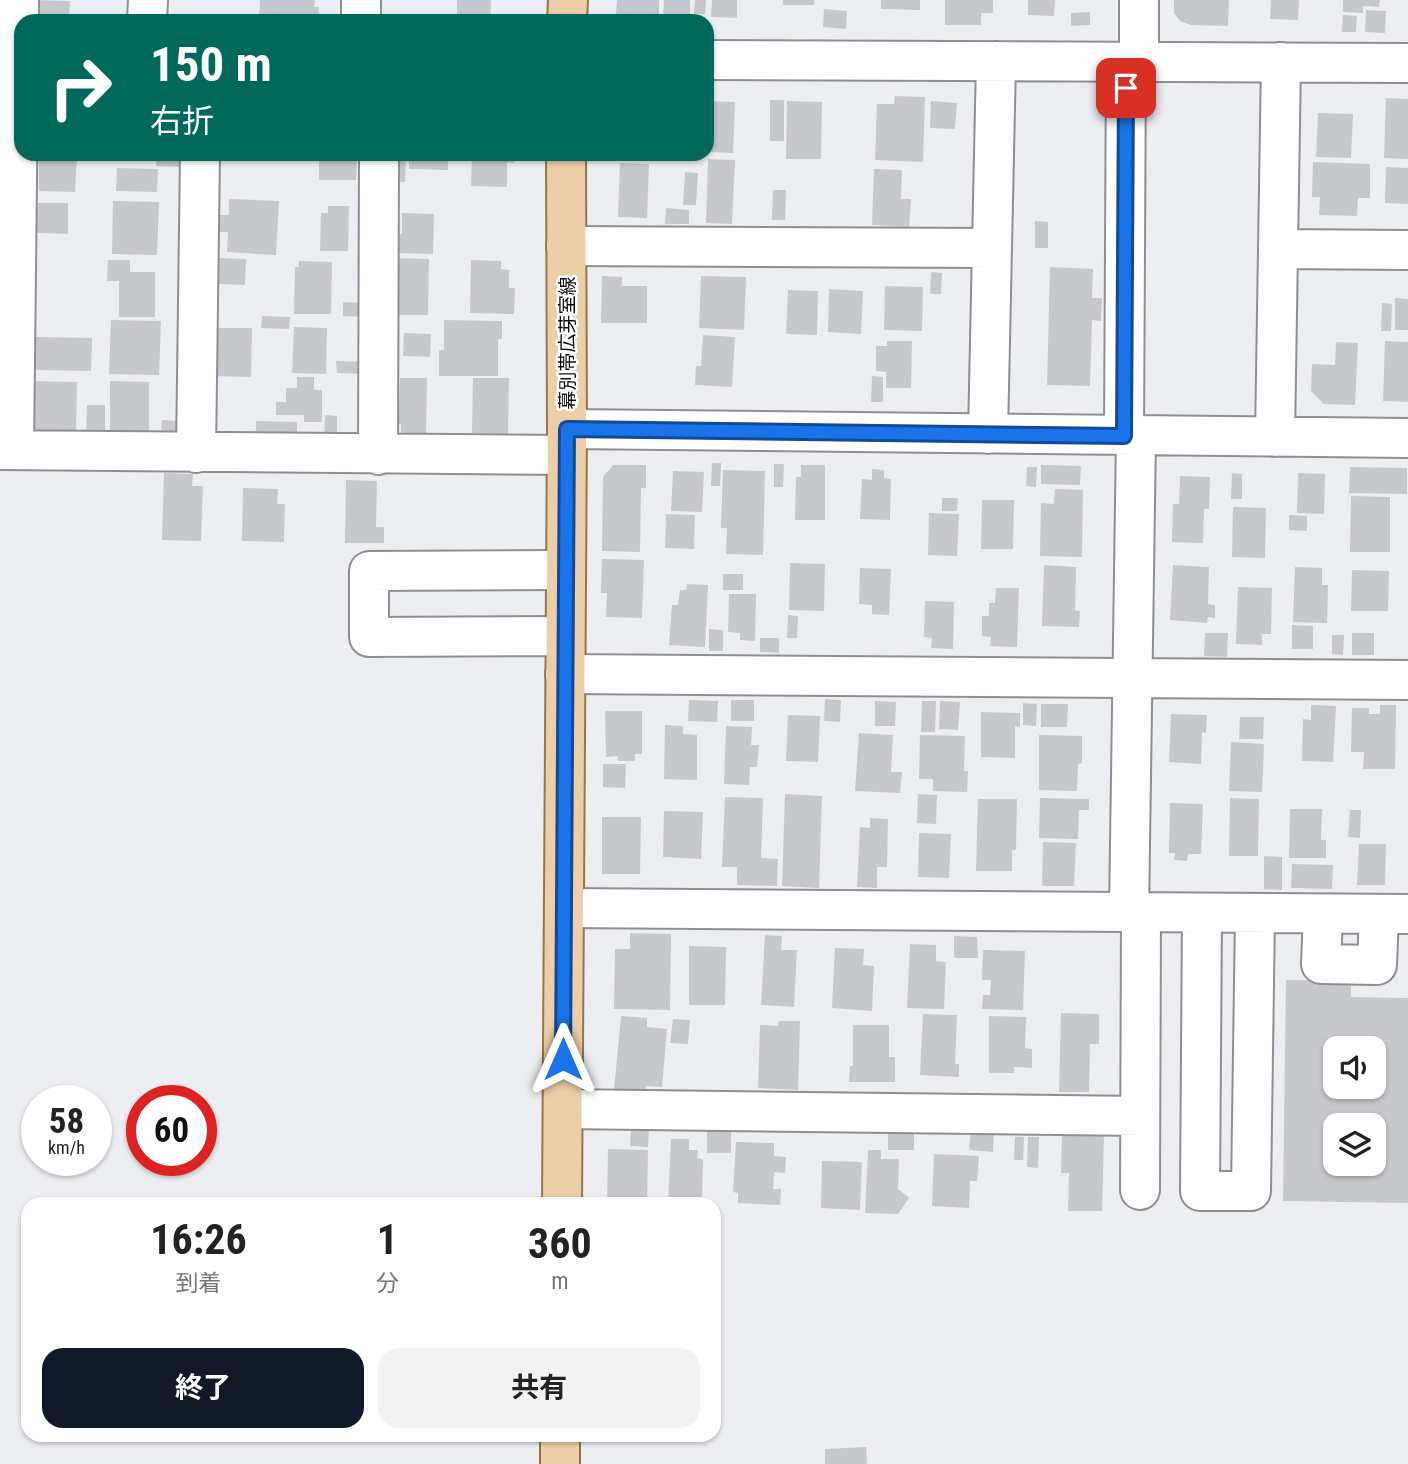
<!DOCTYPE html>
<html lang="ja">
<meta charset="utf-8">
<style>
:root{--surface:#fff;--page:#f2f2f2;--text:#222;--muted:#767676;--accent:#111827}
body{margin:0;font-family:"Roboto Condensed","Noto Sans JP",sans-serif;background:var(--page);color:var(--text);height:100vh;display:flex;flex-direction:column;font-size:26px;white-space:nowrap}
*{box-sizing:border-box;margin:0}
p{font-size:23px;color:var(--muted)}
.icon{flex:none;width:38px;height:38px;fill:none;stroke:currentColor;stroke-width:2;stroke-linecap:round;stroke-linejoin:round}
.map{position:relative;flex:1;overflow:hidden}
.sheet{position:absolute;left:21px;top:1197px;width:700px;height:245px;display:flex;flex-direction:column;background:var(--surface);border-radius:21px;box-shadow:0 2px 5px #0004}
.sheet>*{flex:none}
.hud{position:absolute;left:14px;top:14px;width:700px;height:147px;border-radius:21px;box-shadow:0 2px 5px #0004;background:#00695c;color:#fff;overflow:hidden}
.fabs{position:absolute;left:1323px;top:1036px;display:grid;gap:14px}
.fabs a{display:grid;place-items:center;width:63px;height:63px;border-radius:14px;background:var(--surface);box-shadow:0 2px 5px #0004;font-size:35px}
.speed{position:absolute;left:21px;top:1085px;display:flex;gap:14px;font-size:35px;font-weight:700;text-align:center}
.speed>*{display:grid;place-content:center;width:91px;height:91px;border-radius:50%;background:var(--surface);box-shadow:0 2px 5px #0004;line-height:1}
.speed small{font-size:18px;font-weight:400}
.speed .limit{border:10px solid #d22;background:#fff;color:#111}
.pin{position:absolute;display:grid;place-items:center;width:60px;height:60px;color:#fff;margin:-30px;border-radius:14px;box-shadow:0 4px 10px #0006}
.me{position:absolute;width:77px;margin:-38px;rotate:0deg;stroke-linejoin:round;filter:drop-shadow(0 0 5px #0008)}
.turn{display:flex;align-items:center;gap:24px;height:147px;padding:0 21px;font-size:32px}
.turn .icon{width:91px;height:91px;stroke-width:2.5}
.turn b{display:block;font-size:49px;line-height:60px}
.eta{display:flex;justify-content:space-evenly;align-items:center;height:119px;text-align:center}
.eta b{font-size:42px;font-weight:700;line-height:49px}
.button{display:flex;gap:14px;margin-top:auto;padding:14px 21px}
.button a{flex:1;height:80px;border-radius:21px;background:var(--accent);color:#fff;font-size:28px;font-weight:700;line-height:80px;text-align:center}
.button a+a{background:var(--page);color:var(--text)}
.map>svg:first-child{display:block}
.building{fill:#c7c8cb;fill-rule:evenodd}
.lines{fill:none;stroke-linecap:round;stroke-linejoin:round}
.minor-casing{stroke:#8e8f92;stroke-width:42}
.major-casing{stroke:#96764d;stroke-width:42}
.minor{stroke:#fff;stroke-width:38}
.major{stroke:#eccea9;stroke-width:38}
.route-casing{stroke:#114b97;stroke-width:18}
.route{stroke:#1a73e8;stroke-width:12}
.labels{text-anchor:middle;stroke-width:5;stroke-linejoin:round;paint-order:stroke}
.street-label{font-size:19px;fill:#0d0d0e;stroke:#fff}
</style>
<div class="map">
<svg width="1408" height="1464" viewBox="0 0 1408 1464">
<rect width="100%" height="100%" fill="#edeef1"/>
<path class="building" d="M35,0l35,1 -1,20h-35z
M260,0h55l-1,7h5l-1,14h-59z
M457,0h34l-1,21h-33z
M617,0h42v14h-43z
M664,0h26v21h-27z
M695,0h11l-1,14h-11z
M712,0h25v18l-26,-1z
M783,0h31v5h-31z
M881,0h39v10l-39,-1z
M945,0h48v13h-12v12h-36z
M1028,0h27l-1,16 -26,-1z
M1174,0h55l-1,26 -37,-1 -11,-4 -6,-8z
M1271,0h28l-1,20 -28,-1z
M1343,0h37l-1,7 -16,-1v7l-20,-1z
M824,9l23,2 -1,18 -23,-2z
M1366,10l20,1 -1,22 -20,-1z
M1090,12v13l-19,1v-13z
M85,15h35v6h-35z
M1343,15l14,1 -1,16h-14z
M895,96l30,1 -2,65 -48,-2 2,-56h17z
M1386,98l22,1v60l-24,-1z
M770,100h14v41h-14z
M707,101l28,1 -2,51 -26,-1z
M787,101l35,1 -1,57h-35z
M931,101l26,2 -2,26 -25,-1z
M1318,113l35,1 -2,44 -35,-1z
M30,154h47l-2,38 -36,-1v-30l-9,-1z
M157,154h23v13l-24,-1z
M319,154h38l-1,26h-37z
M409,154h39v16l-39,-1z
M472,154h42v9l-7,-1v25l-36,-1z
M391,157l15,1 -1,24 -15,-1z
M708,159l27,1 -3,64 -26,-1z
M1313,162l57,2v34h-12l-1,18 -38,-1 1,-18h-8z
M620,163l29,1 -2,54 -29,-1z
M1386,167l22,1v36l-23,-1z
M117,168l41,1 -1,23 -41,-1z
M874,169l28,1 -1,29h10l-2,28 -37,-2z
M685,172l13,1 -2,32h-13z
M773,190h13l-1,30h-13z
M229,199l50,2 -3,54 -49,-3 1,-20h-10l1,-17h10z
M113,201l46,1 -2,53 -45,-1z
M38,203h30v31l-32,-1 -4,-26h5z
M328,206h21l-1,45h-28l1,-38h7z
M666,208l23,2v14h-24z
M402,213l32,1 -1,40 -39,-1v-19h8z
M1035,221l13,1v26h-13z
M219,258l27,1 -1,26 -26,-1z
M394,258l35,1 -1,56h-35z
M108,260h22v12h25v45h-36v-36h-12z
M471,260l30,1v8l8,1v18h6l-1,26 -44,-1z
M299,261l33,1 -1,52h-37l1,-47h4z
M1050,267l43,2 -1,29h10l-1,23 -9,-1 -2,66 -43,-1z
M931,272l11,1 -1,21h-11z
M602,276l20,1v9h25v37h-46z
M701,276l45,1 -2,53 -45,-2z
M885,286l38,1 -1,44 -38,-1z
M829,289l34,2 -2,43 -33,-2z
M788,290l30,1 -1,44 -31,-1z
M1395,298l13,1v31h-13z
M343,302l22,1v14l-22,-1z
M1382,303l10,1 -1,27h-10z
M262,316l28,1 -1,12 -28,-1z
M111,320l50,1 -2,54 -50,-1z
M444,320l58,1v18h-4v37h-59v-26h5z
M294,327l33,1 -1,46 -34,-1z
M213,328h39l-1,49 -39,-1z
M404,333l27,1 -1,23 -27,-1z
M703,335l32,2 -3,50 -37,-2 1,-19h5z
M32,337l60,1 -1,33 -60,-1z
M887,341h25l-1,47h-25v-16l-10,-1v-25h11z
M1385,341l23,1v60l-25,-1z
M1336,342l22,1 -3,62 -31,-1 -13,-13 1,-27 23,1z
M336,361l30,1v12l-29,-1z
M872,376l11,1v25h-12z
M297,377h17v13h8v32h-18v-7h-28v-13h10v-14h11z
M400,378h27l-1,57 -25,-1v-10h-9v-14h7z
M473,378h36l-1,56 -36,-1z
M29,381l48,1 -1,52h-48z
M110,381l39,1v53h-39z
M87,405h18v30h-19z
M325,415l12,1v20h-13z
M162,420l20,1 -1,16 -20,-1z
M256,421l41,1v15l-41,-2z
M712,463h9l-1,23h-9z
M774,464h10l-1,23h-9z
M613,465h33v23h-5l-1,64 -38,-1 1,-74z
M801,465h24v55h-30l1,-43h5z
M1041,465l40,1 -1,19 -39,-1z
M1027,467h10l-1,20 -10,-1z
M1350,467l57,1v26l-58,-1z
M872,469l12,1v8l7,1 -1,41 -30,-1 2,-40 10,1z
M723,470l42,1 -2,84 -37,-1 1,-26h-6z
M673,471l31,1 -2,40 -31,-1z
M164,473l29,1 -1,12h11l-2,55 -39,-1z
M1232,473l10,1v25h-11z
M1298,473l27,1 -1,40 -27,-1z
M1180,476l30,1 -1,32h-5l-1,34 -31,-1 1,-38h6z
M346,480l31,1 -1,46h8v16h-39z
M243,488l35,1 -1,15h8l-1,38 -42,-1z
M1055,489l28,1 -1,67 -42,-1 1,-53 13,1z
M1351,496l39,1v55h-40z
M942,498h16l-1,13h-15z
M982,500h32l-1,49h-32z
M1233,507l33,1 -1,50 -33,-1z
M929,513l30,1 -2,42 -29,-1z
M666,514l29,1 -1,34 -29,-1z
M1289,515l18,1v15l-18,-1z
M602,559l42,1 -2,58 -36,-1 1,-24h-6z
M790,563l35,1 -1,47 -35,-1z
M1044,565l32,2 -1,43 5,1 -1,16 -37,-1z
M1173,565l36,2 -1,37 7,1v13l-7,-1 -1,6 -37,-3z
M1295,567l27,1v17h6l-1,38 -34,-1z
M860,568l31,1 -2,46 -17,-1v-9l-13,-1z
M1352,570l37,1 -1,40h-37z
M723,574h20v16h-20z
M687,584l21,1 -3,62 -36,-2 3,-40h6l2,-15h6z
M1238,587l34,1 -1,46h-9v11l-26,-1z
M996,588h23l-2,59 -27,-1 1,-9 -9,-1v-20h7v-13h6z
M729,594h27l-1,47 -15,-1v-7l-12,-1z
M925,601l29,1 -1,47 -22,-1 1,-10 -8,-1z
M788,615l10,1 -1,22h-10z
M1292,625l21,1v23h-21z
M709,629l14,1v21h-14z
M1205,633h23l-1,24 -23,-1z
M1352,633h22v22h-22z
M1332,635h12l-1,20 -11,-1z
M760,638h19v15l-19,-1z
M825,699l16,1 -1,22 -16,-1z
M689,700l29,1 -1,21 -29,-1z
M731,700h23v21h-23z
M875,701l21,1 -1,24h-20z
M922,701h14l-1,31h-14z
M940,701l20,1 -2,28 -19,-1z
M1023,703l14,1 -1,22 -13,-1z
M1041,704h27l-1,23h-26z
M1311,705l25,1 -3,56 -31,-1 1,-42 8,1z
M1380,705h16l-1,64h-32l1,-17h-13l1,-44h17v6h11z
M605,711h37v43h-7v7h-17v-5l-12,1z
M981,712l39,1v14l-5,-1v32l-34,-1z
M1171,714l36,1 -1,18 -4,-1 -1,32 -32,-2z
M788,715l32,1 -2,46 -32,-1z
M1240,717h24l-1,22h-24z
M665,725l18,1v8l14,1v45l-33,-1z
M726,726l26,1 -1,18h8l-2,22h-7l-1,18 -25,-1z
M859,733l34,2 -2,37h11l-2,21 -45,-2z
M920,735l45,1 -1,35h4l-1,21 -34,-1v-12h-14z
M1039,735l43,1v27l-4,1 -1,27 -38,-1z
M1231,742l33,2 -2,48 -33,-1z
M603,764h23l-1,24 -22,-1z
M785,794l37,2 -3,92 -37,-2z
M918,794l19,1 -1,29 -19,-1z
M725,797l38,1 -2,60 17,1 -1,27 -40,-1v-18h-15z
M1040,798l49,1v11h-10l-1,29 -39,-1z
M1230,798l29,1 -1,57h-29z
M978,799h39l-1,51h-4v21h-36z
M1170,803l33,1 -2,50h-13l-1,7 -13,-1 1,-7h-6z
M1290,809h32l-1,31h5v18h-37z
M1350,810h11l-1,28 -12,-1z
M664,811l39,1 -2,47 -38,-2z
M602,817h39l-1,57h-38z
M870,818l18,1 -1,48h-10v21l-20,-1 3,-60 10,1z
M919,833l32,1 -2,44 -31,-1z
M1043,842l33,1 -2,43h-32z
M1359,844h27l-1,41h-28z
M1264,856l18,1v33l-18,-1z
M1292,864l41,1 -1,24 -41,-1z
M630,933l41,1 -1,76 -56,-1 1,-60h15z
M765,935l17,1 -1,14h16l-3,57 -33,-2z
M954,936l23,1 1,21h-24z
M910,944l26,1v16l10,1 -2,47 -37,-1z
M689,946l37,1 -1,58h-36z
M835,948l29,1 -1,16 11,1 -2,45 -40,-3z
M983,950l42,1 -2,59 -41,-1 1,-14h7l1,-15h-9z
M1286,980l65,1v16l57,1v205l-125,-2zM1335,1048h39v39h-39zM1335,1125h39v39h-39z
M1061,1013l38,1v30h-9l-1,48h-30z
M923,1014l34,1 -2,49h4v13l-39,-2z
M621,1016l26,2v9l20,2 -5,58 -16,-1 -1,7 -31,-3z
M989,1016l37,1 -1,31 7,1v19l-18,-1v6h-25z
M673,1019l17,1 -2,24 -18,-1z
M779,1021h21l-2,69 -40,-2 2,-63 18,1z
M853,1025h36v32h6v25h-46l1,-16h3z
M631,1127l18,1 -1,19 -18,-1z
M971,1129l23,2 -1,21 -24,-2z
M888,1130h26v20h-26z
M707,1131l24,1v21h-24z
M1062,1134l42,1 -2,76h-34l1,-38h-8z
M1015,1137h9l-1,23h-9z
M1028,1137h11l-1,31 -11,-1z
M671,1139h18v11h9l-1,8 6,1 -1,45h-34z
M736,1142l38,1v13l12,1 -1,16 -11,-1 -1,17h8l-1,16 -42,-2v-10l-5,-1z
M608,1149l40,1 -1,54h-40z
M868,1150h13v9h18l-1,30 11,9 -11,16 -33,-1z
M934,1154l45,2 -2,25h-7l-1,27 -37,-2z
M822,1161l40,1 -2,48 -39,-2z
M866,1447l1,17h-42v-15z"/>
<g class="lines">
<defs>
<path id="minor" d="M361,0v21
M1139,0v61
M147,21l1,-21
M707,60l701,3
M566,246l426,2
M1278,249l130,1
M567,429l841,9
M988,434l8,-373
M1124,436l2,-375
M1275,437l6,-375
M0,450l566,5
M14,450l5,-450
M196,453l4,-299
M378,455l1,-301
M565,636l-196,1v-66l196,-1
M565,674l843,6
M564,908l844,6
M1129,913l7,-477
M1202,914l-2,277h51l4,-277
M1323,914l-2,50 56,1 2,-51
M563,1109l577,7
M1140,1190l1,-277"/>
<path id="major" d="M567,21l1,-21
M562,1204l5,-775 -1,-275
M560,1464v-29"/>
</defs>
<use href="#minor" class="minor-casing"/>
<use href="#major" class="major-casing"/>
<use href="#minor" class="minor"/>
<use href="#major" class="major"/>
</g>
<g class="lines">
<defs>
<path id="route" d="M563,1059l4,-630 557,7 2,-348"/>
</defs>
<use href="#route" class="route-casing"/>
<use href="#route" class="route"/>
</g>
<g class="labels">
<g class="street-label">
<text transform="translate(567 343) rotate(-90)" y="7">幕別帯広芽室線</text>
</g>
</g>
</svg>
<div class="fabs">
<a><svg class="icon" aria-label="sound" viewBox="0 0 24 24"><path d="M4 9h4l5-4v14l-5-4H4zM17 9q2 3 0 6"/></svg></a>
<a><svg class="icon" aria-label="layers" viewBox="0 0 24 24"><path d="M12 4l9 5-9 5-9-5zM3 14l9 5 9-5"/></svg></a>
</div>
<div class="speed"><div>58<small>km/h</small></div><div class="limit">60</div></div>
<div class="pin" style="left:1126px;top:88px;background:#d93025"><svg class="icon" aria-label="arrive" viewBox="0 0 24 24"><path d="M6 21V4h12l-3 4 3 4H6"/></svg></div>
<svg class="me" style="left:563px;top:1059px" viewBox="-20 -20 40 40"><path d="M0-17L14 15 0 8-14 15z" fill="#1a73e8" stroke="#fff" stroke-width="4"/></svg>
<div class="hud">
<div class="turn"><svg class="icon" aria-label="right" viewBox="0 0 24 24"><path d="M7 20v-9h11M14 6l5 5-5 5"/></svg><div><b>150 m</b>右折</div></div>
</div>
<section class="sheet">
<div class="eta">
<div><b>16:26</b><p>到着</p></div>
<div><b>1</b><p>分</p></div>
<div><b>360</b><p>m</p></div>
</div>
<div class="button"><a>終了</a><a>共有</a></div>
</section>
</div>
